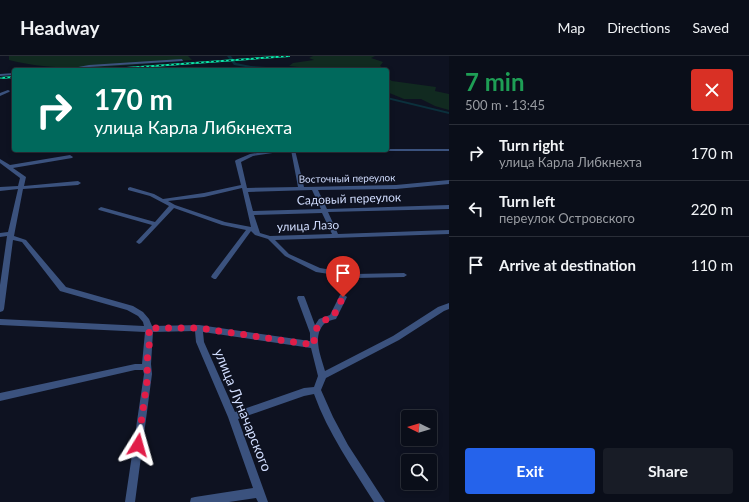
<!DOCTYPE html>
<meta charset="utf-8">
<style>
:root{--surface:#0a0e19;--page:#181c26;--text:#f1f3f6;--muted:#999ca2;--line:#2a2e38;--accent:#2563eb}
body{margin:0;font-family:Lato,sans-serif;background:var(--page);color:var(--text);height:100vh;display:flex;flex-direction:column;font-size:15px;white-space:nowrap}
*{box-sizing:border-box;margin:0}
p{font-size:13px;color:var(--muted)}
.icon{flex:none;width:22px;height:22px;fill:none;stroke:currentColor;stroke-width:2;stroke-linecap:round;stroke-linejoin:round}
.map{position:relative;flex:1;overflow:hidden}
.details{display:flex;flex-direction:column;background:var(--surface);width:300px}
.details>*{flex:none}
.hud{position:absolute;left:12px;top:12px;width:377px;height:84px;border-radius:4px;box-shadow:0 2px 6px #0003,0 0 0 1px var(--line);background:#00695c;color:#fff;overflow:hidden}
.needle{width:26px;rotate:275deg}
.fabs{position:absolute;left:401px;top:354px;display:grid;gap:8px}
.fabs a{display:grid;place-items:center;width:36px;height:36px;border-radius:4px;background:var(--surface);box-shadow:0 2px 6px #0003,0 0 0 1px var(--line);font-size:20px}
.pin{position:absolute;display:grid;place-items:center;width:34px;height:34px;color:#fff;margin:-41px -17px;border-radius:50% 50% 50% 0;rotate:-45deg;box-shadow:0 0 4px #0007}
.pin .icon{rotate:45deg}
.me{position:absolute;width:44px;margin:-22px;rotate:8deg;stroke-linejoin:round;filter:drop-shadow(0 0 3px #0008)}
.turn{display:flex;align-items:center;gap:14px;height:84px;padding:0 16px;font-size:18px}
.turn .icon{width:52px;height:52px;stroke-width:2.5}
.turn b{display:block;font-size:28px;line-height:34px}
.round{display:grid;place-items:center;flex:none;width:42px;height:42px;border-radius:4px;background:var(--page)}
.overview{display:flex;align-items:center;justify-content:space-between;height:68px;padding:0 16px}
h1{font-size:24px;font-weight:700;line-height:30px;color:#1e9e55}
.button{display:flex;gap:8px;margin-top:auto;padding:8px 16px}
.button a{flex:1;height:46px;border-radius:4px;background:var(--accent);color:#fff;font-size:16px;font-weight:700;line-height:46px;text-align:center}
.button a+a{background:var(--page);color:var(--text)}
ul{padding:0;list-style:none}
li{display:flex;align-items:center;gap:12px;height:56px;padding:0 16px;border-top:1px solid var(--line)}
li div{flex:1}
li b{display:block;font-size:15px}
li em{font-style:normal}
header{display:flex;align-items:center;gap:24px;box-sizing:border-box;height:56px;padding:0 20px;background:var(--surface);border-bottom:1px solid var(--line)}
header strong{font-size:19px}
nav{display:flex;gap:22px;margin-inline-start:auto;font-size:14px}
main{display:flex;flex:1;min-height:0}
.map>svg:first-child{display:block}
.green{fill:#112a20}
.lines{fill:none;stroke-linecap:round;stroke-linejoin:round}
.river{fill:#0b303c;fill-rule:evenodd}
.minor{fill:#3b527e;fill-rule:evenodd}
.rail-casing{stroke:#0aeead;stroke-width:2}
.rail{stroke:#0e1221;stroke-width:1;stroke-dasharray:2.5;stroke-linecap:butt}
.route{stroke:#e11d48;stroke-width:7;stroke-dasharray:0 12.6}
.labels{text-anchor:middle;stroke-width:3;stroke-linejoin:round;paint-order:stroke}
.far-street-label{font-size:10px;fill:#d0dcfd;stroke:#0e1221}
.street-label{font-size:12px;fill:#d0dcfd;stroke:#0e1221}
.near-street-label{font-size:14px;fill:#d0dcfd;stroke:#0e1221}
</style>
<header>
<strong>Headway</strong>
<nav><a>Map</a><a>Directions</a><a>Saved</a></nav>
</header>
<main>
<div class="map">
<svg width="449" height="446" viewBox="0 0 449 446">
<rect width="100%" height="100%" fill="#0e1221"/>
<path class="green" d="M9,0h179l4,4c-60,4 -125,15 -183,0z
M313,0h62l-4,2 12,4 -3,4 10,5 -3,3v-4c-33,0 -66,0 -98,-4l4,-3 21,-3 -5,-2z
M387,22l5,3 44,6 -1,4 14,3v16l-14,-4 -14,-7h-17l-17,-7z"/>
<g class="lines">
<path class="river" d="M227,0h4l5,7 15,3 49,3 2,1 -51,-2 -17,-3z
M387,41l62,15v2l-62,-15z"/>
<path class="minor" d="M182,3l1,2 -94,6 -18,3h-9l27,-5z
M14,17v2l-14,1v-2z
M8,34l2,1 -1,1 -9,4v-3z
M387,93h62v2h-64v-1h2z
M276,94h12l-2,1 -33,5 -12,6 6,26 51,-1 -7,-37h4l9,37 92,-2 53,-5v4l-53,5 -78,1 9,19 122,-4v4l-121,3 10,22 111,-4v4l-174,6 14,14 31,14 35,6 49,-1 3,2 -3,2 -49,1 -39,-6 -31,-16 -17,-17 -13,-4 -4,-4 -35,48h-2l-3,-2 1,-2 34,-45 -24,-5 -48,-17 -33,35 -2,1 -3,-2 16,-17 -53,-15 -1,-1 3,-2 54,15 14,-16 -19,-10 -22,-6v-2l2,-1 24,7 9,5 41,-6 37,-8 -6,-24 1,-1 14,-6zM242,132l9,39 -26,-5 -50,-17 -7,-4 36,-4zM312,134l9,19 -68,2 -5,-19zM322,157l10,21 -62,2 -10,-3 -6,-18z
M70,99l3,2 -1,1 -59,10 13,9 -2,9 54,-5 3,2 -3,2 -55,4 -9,47 12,4 40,47 67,19 10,6 6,7 3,7 47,-1 111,16v-8l-13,-35 1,-2h6l1,2 10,27 4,-6 11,-4 10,-20 3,-1 4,3 -11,22c-4,1 -9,2 -12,5 -12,13 -3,32 1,47l68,-35 45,-29 11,-4v6l-5,2 -45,29 -73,38 -5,12 12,27 15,28 37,57h-11c-22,-35 -46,-69 -60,-108l-10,2 -66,23 30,83h-10l-2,-4 -27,4h-39l1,-4 4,-1 58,-9 -25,-71 -32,-75 -1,-11 -42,1 -2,32 1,10 -17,128h-10l19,-128 -1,-4h-8l-135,31v-8l135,-29h7l3,-32 -145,-7v-6l144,7 -1,-4 -5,-6 -11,-6 -67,-19 -38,-49 -9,-2 -9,69 -1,2 -3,1v-27l7,-49 -7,1v-4l8,-1 10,-43 -18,2v-4l18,-1 2,-8 -20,-15v-4l10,6zM203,276l108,16 7,28 -4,11 -10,1 -69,24 -31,-70z"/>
<defs>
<path id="rail" d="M99,14l190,-14
M0,22l14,-1"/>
</defs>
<use href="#rail" class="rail-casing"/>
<use href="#rail" class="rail"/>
</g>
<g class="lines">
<path class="route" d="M138,389l10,-71c-4,-15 5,-31 0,-46h51l115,17c0,-16 3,-23 19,-28l10,-20"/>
</g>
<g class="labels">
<g class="far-street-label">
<text transform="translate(347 122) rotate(-1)" y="4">Восточный переулок</text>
</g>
<g class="street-label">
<text transform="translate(349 143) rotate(-2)" y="4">Садовый переулок</text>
<text transform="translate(308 170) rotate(-2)" y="4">улица Лазо</text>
</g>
<g class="near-street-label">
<text transform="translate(243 354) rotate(68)" y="5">улица Луначарского</text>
</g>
</g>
</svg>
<div class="fabs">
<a><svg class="needle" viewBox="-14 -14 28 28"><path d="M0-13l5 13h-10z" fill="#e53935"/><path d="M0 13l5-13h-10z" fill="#999ca2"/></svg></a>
<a><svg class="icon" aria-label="search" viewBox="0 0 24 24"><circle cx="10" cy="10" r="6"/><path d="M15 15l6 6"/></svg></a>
</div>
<div class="pin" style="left:343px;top:241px;background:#d93025"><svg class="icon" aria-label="arrive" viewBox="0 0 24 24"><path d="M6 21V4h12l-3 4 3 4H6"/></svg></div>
<svg class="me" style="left:138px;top:389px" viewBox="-20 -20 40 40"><path d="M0-17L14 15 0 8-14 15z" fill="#e11d48" stroke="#fff" stroke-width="4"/></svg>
<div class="hud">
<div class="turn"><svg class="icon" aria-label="right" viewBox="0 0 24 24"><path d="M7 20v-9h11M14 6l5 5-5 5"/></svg><div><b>170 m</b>улица Карла Либкнехта</div></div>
</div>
</div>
<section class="details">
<div class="overview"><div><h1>7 min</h1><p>500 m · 13:45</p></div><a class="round" style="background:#d93025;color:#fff"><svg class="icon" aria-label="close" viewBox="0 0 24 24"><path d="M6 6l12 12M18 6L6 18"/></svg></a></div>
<ul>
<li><svg class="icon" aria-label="right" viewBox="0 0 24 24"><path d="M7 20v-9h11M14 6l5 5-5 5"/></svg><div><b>Turn right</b><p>улица Карла Либкнехта</p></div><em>170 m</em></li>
<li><svg class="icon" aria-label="left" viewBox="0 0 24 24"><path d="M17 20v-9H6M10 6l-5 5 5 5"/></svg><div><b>Turn left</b><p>переулок Островского</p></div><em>220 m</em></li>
<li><svg class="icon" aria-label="arrive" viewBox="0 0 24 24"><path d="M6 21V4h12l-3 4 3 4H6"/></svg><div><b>Arrive at destination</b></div><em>110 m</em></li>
</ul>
<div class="button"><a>Exit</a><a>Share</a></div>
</section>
</main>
